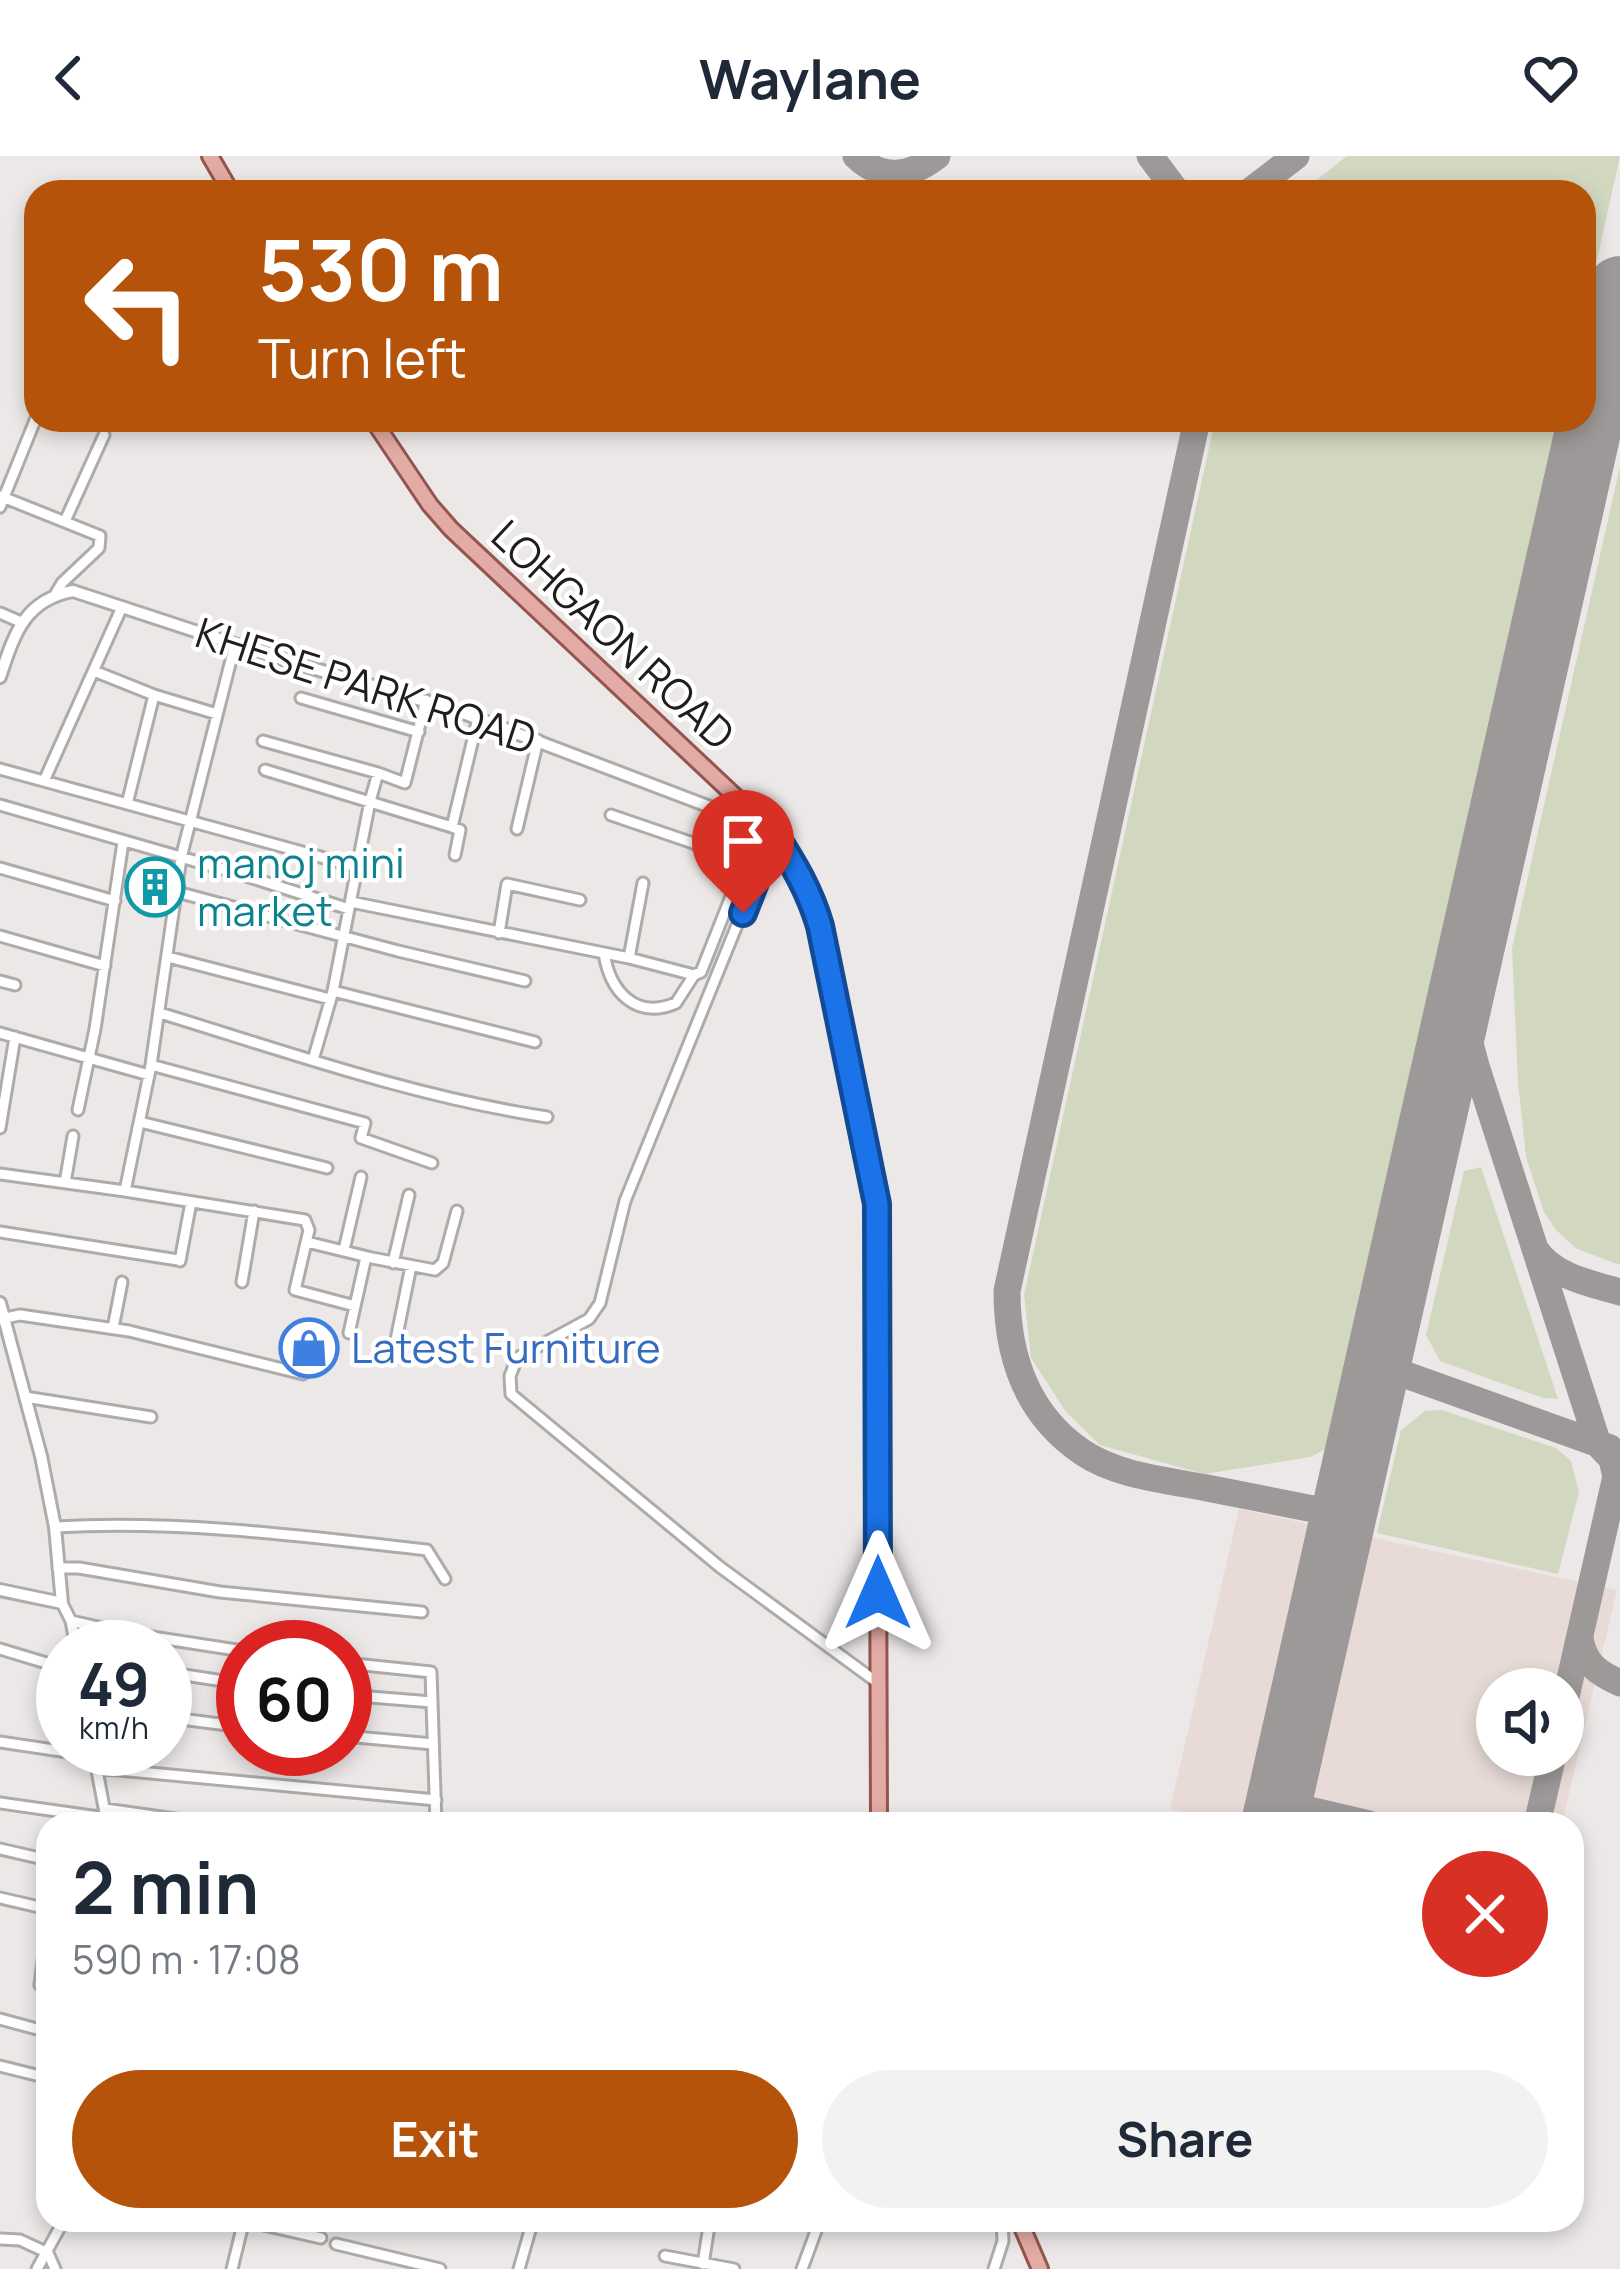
<!DOCTYPE html>
<meta charset="utf-8">
<style>
:root{--surface:#fff;--page:#f2f2f3;--text:#1f2937;--muted:#747a83;--accent:#b45309}
body{margin:0;font-family:Manrope,sans-serif;background:var(--page);color:var(--text);height:100vh;display:flex;flex-direction:column;font-size:45px;white-space:nowrap}
*{box-sizing:border-box;margin:0}
p{font-size:39px;color:var(--muted)}
.icon{flex:none;width:66px;height:66px;fill:none;stroke:currentColor;stroke-width:2;stroke-linecap:round;stroke-linejoin:round}
.map{position:relative;flex:1;overflow:hidden}
.details{position:absolute;left:36px;top:1656px;width:1548px;height:420px;display:flex;flex-direction:column;background:var(--surface);border-radius:36px;box-shadow:0 6px 18px #0003}
.details>*{flex:none}
.guide{position:absolute;left:24px;top:24px;width:1572px;height:252px;border-radius:36px;box-shadow:0 6px 18px #0003;background:#b45309;color:#fff;overflow:hidden}
.tools{position:absolute;left:1476px;top:1512px;display:grid;gap:24px}
.tools a{display:grid;place-items:center;width:108px;height:108px;border-radius:50%;background:var(--surface);box-shadow:0 6px 18px #0003;font-size:60px}
.speed{position:absolute;left:36px;top:1464px;display:flex;gap:24px;font-size:60px;font-weight:700;text-align:center}
.speed>*{display:grid;place-content:center;width:156px;height:156px;border-radius:50%;background:var(--surface);box-shadow:0 6px 18px #0003;line-height:1}
.speed small{font-size:30px;font-weight:400}
.speed .limit{border:18px solid #d22;background:#fff;color:#111}
.pin{position:absolute;display:grid;place-items:center;width:102px;height:102px;color:#fff;margin:-123px -51px;border-radius:50% 50% 50% 0;rotate:-45deg;box-shadow:0 0 12px #0007}
.pin .icon{rotate:45deg}
.me{position:absolute;width:132px;margin:-66px;rotate:0deg;stroke-linejoin:round;filter:drop-shadow(0 0 9px #0008)}
.turn{display:flex;align-items:center;gap:42px;height:252px;padding:0 36px;font-size:54px}
.turn .icon{width:156px;height:156px;stroke-width:2.5}
.turn b{display:block;font-size:84px;line-height:102px}
.round{display:grid;place-items:center;flex:none;width:126px;height:126px;border-radius:63px;background:var(--page)}
.head{display:flex;align-items:center;justify-content:space-between;height:204px;padding:0 36px}
h1{font-size:72px;font-weight:700;line-height:90px}
.button{display:flex;gap:24px;margin-top:auto;padding:24px 36px}
.button a{flex:1;height:138px;border-radius:72px;background:var(--accent);color:#fff;font-size:48px;font-weight:700;line-height:138px;text-align:center}
.button a+a{background:var(--page);color:var(--text)}
header{display:flex;justify-content:space-between;align-items:center;height:156px;padding:0 36px;background:var(--surface);font-size:54px;font-weight:700}
.map>svg:first-child{display:block}
.built{fill:#e8dbd7;fill-rule:evenodd}
.green{fill:#d2d8c0}
.lines{fill:none;stroke-linecap:round;stroke-linejoin:round}
.taxiway{stroke:#9c9998;stroke-width:27}
.runway{stroke:#9c9998;stroke-width:66}
.minor-casing{stroke:#afaba9;stroke-width:15}
.tertiary-casing{stroke:#afaba9;stroke-width:16}
.primary-casing{stroke:#93554e;stroke-width:20}
.minor{stroke:#fff;stroke-width:9}
.tertiary{stroke:#fff;stroke-width:10}
.primary{stroke:#e3aba5;stroke-width:14}
.route-casing{stroke:#114b97;stroke-width:30}
.route{stroke:#1a73e8;stroke-width:21}
.labels{text-anchor:middle;stroke-width:9;stroke-linejoin:round;paint-order:stroke}
.street-label{font-size:42px;fill:#1f1e1d;stroke:#fff}
.culture-label{font-size:42px;fill:#0d838f;stroke:#fff;text-anchor:start}
.shop-label{font-size:42px;fill:#366cbe;stroke:#fff;text-anchor:start}
</style>
<header><svg class="icon" aria-label="back" viewBox="0 0 24 24"><path d="M15 5l-7 7 7 7"/></svg>Waylane<svg class="icon" aria-label="heart" viewBox="0 0 24 24"><path d="M12 20l-8-8c-3-5 5-10 8-4 3-6 11-1 8 4z"/></svg></header>
<div class="map">
<svg width="1620" height="2113" viewBox="0 0 1620 2113">
<rect width="100%" height="100%" fill="#ece8e7"/>
<path class="built" d="M1239,1353l378,81 -55,234h-320l-72,-15zM1497,1533h66v66h-66z"/>
<path class="green" d="M1347,0h273l-36,163v-127h-283z
M1215,264h346l-228,1025 -22,12 -107,17 -104,-29 -34,-33 -35,-54 -7,-63z
M1620,310v799l-43,-16 -22,-20 -11,-17 -18,-55 -8,-75 -6,-134z
M1481,1011l77,232 -15,-1 -103,-37 -14,-26 38,-164z
M1442,1254l114,38 15,13 8,31 -21,82 -181,-41 24,-103 24,-19z"/>
<g class="lines">
<path class="taxiway" d="M856,0c26,25 54,21 81,0
M1150,0l27,36
M1249,36l47,-36
M1197,264l-190,871c0,65 19,123 75,161 35,24 85,28 125,36 45,9 91,18 137,27
M1459,846l17,64 122,378 14,15 4,18
M1441,928c9,-11 20,-17 35,-18
M1535,1093c19,28 54,34 85,43
M1378,1209l232,83
M1580,1482c4,26 18,35 40,45
M1563,1554l56,-247
M1279,1647l90,21
M1537,1668l16,-69"/>
<path class="runway" d="M1274,1668l346,-1535"/>
<defs>
<path id="minor" d="M0,340l100,40 -1,12 -37,35 -6,10
M0,351l36,-89
M65,365l39,-86
M0,457l23,10
M94,515l60,24 63,19
M301,542l118,34
M263,585l115,32 27,10 21,-83
M0,613l357,98
M265,614l187,57
M44,625l78,-174
M127,648l27,-109
M0,649l243,70 106,34
M611,659l82,28 50,23
M517,673l21,-89
M774,678l-149,367 -25,102 -11,16 -72,39 -7,18 1,18 209,173 158,116
M455,699l5,-25 -8,-3 26,-109
M0,712l115,33
M177,736l221,59 127,30
M351,746l278,56 65,17
M499,777l8,-49 73,16
M0,780l105,30
M604,797c6,39 32,67 72,50l18,-28 7,-3 58,-146
M168,801l162,42
M629,802l14,-75
M0,825l15,4
M333,835l202,51
M160,857c127,39 255,84 387,104
M0,877l149,42
M313,904l20,-69 37,-190 8,-28
M151,909l214,58 -4,15 71,25
M78,954l17,-81 28,-187
M140,966l187,46
M0,972l15,-91
M0,1018l125,17 180,29 4,10 -14,60 60,16
M65,1027l8,-47
M125,1035l26,-126 30,-207 54,-214
M0,1076l178,28
M307,1086l65,16 63,12 8,-7 14,-52
M344,1094l17,-73
M180,1105l11,-59
M393,1107l16,-68
M242,1126l12,-71
M0,1163l20,-4 109,16 174,43 3,-3 7,-39
M113,1172l9,-46
M349,1177l17,-76
M396,1184l15,-74
M25,1241l126,20
M55,1371c124,-7 248,9 372,23l18,29
M58,1412h21l141,24 202,20
M62,1447l9,18 5,26
M71,1465l49,11 123,19
M0,1493l63,19
M345,1507l86,9 5,152
M165,1516l78,12
M345,1539l87,7
M165,1561l78,10
M345,1580l88,8
M0,1586l94,14
M93,1593l12,64
M97,1612l339,32
M0,1647l106,15
M105,1653l105,15
M0,1693l48,11
M0,1742l48,11
M44,1797l-4,32 8,4
M0,1863l48,13
M0,1910l48,12
M242,2064l79,18
M0,2083l20,1 28,13 7,16
M336,2088l104,25
M665,2100l69,13
M703,2108l7,-44
M37,2113l27,-49
M232,2113l12,-49
M519,2113l14,-49
M802,2113l18,-49
M994,2113l9,-28 -1,-21"/>
<path id="tertiary" d="M0,521c14,-42 24,-77 73,-86l195,64 190,56 310,118
M0,1147l41,153 14,71 7,76 -62,-13"/>
<path id="primary" d="M210,0l21,36
M373,264l57,85 21,24 320,301c22,29 38,61 49,96l57,278 2,620
M1019,2064l21,49"/>
</defs>
<use href="#minor" class="minor-casing"/>
<use href="#tertiary" class="tertiary-casing"/>
<use href="#primary" class="primary-casing"/>
<use href="#minor" class="minor"/>
<use href="#tertiary" class="tertiary"/>
<use href="#primary" class="primary"/>
</g>
<g class="lines">
<defs>
<path id="route" d="M743,757l31,-79c20,30 36,58 46,92l57,278 1,389"/>
</defs>
<use href="#route" class="route-casing"/>
<use href="#route" class="route"/>
</g>
<defs>
<symbol id="building-ring" viewBox="-11 -11 22 22"><circle r="9.5" fill="#fff" stroke="#0f9aa8" stroke-width="1.5"/><path d="M-4-6H4V6H1V3H-1V6H-4ZM-2.5-4.3h1.7v1.8h-1.7ZM.8-4.3h1.7v1.8H.8ZM-2.5-1h1.7V.8h-1.7ZM.8-1h1.7V.8H.8Z" fill="#0f9aa8"/></symbol>
<symbol id="shop-ring" viewBox="-11 -11 22 22"><circle r="9.5" fill="#fff" stroke="#3f7fe0" stroke-width="1.5"/><path d="M-5-2.5h2.3a2.7 3.5 0 0 1 5.4 0H5L5.5 6h-11ZM-1.5-2.5h3a1.5 2.3 0 0 0-3 0Z" fill="#3f7fe0"/></symbol>
</defs>
<g fill-rule="evenodd">
<use href="#building-ring" x="122" y="698" width="66" height="66"/>
<use href="#shop-ring" x="276" y="1159" width="66" height="66"/>
</g>
<g class="labels">
<g class="street-label">
<text transform="translate(613 479) rotate(43)" y="15">LOHGAON ROAD</text>
<text transform="translate(366 530) rotate(18)" y="15">KHESE PARK ROAD</text>
</g>
<g class="culture-label">
<text x="197" y="722">manoj mini<tspan x="197" dy="48">market</tspan></text>
</g>
<g class="shop-label">
<text x="351" y="1207">Latest Furniture</text>
</g>
</g>
</svg>
<div class="tools">
<a><svg class="icon" aria-label="sound" viewBox="0 0 24 24"><path d="M4 9h4l5-4v14l-5-4H4zM17 9q2 3 0 6"/></svg></a>
</div>
<div class="speed"><div>49<small>km/h</small></div><div class="limit">60</div></div>
<div class="pin" style="left:743px;top:757px;background:#d93025"><svg class="icon" aria-label="arrive" viewBox="0 0 24 24"><path d="M6 21V4h12l-3 4 3 4H6"/></svg></div>
<svg class="me" style="left:878px;top:1437px" viewBox="-20 -20 40 40"><path d="M0-17L14 15 0 8-14 15z" fill="#1a73e8" stroke="#fff" stroke-width="4"/></svg>
<div class="guide">
<div class="turn"><svg class="icon" aria-label="left" viewBox="0 0 24 24"><path d="M17 20v-9H6M10 6l-5 5 5 5"/></svg><div><b>530 m</b>Turn left</div></div>
</div>
<section class="details">
<div class="head"><div><h1>2 min</h1><p>590 m · 17:08</p></div><a class="round" style="background:#d93025;color:#fff"><svg class="icon" aria-label="close" viewBox="0 0 24 24"><path d="M6 6l12 12M18 6L6 18"/></svg></a></div>
<div class="button"><a>Exit</a><a>Share</a></div>
</section>
</div>
